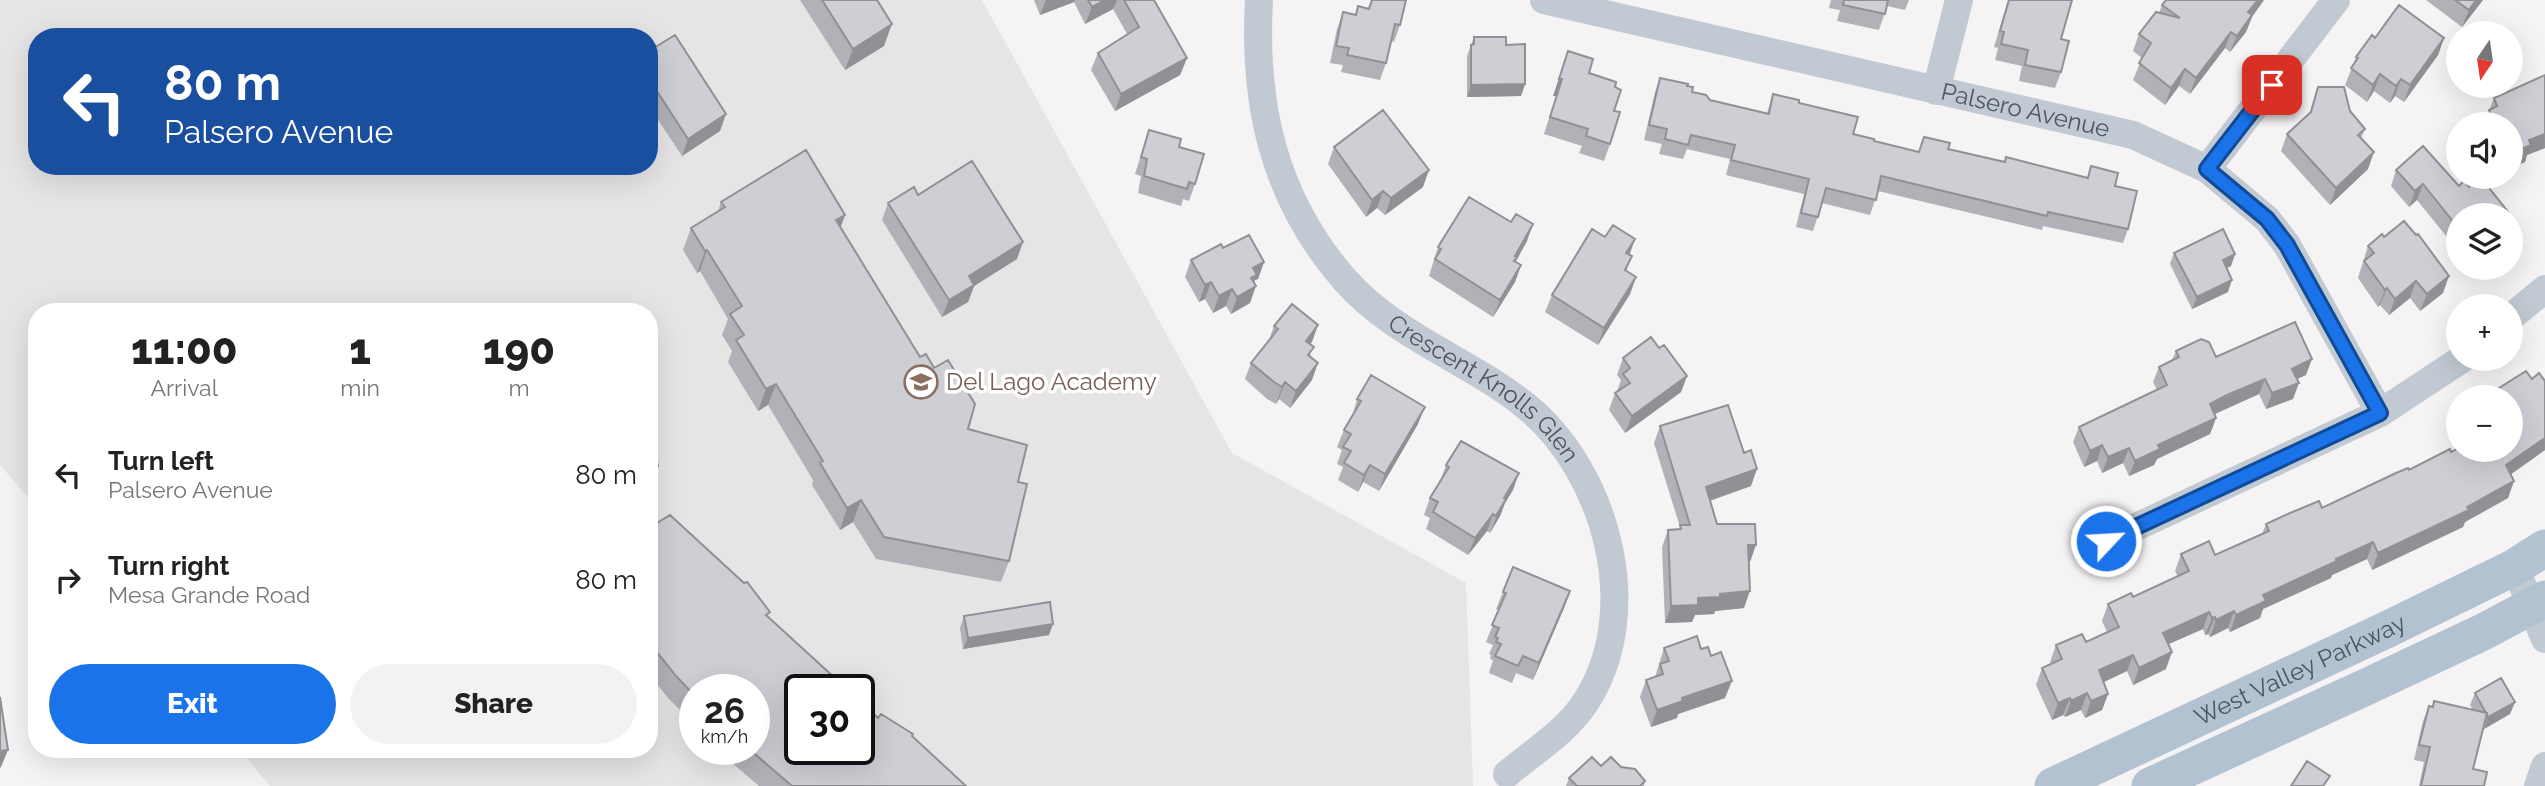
<!DOCTYPE html>
<meta charset="utf-8">
<style>
:root{--surface:#fff;--page:#f2f2f2;--text:#222;--muted:#767676;--accent:#1a73e8}
body{margin:0;font-family:Raleway,sans-serif;background:var(--page);color:var(--text);height:100vh;display:flex;flex-direction:column;font-size:26px;white-space:nowrap}
*{box-sizing:border-box;margin:0}
p{font-size:23px;color:var(--muted)}
.icon{flex:none;width:38px;height:38px;fill:none;stroke:currentColor;stroke-width:2;stroke-linecap:round;stroke-linejoin:round}
.map{position:relative;flex:1;overflow:hidden}
.sheet{position:absolute;left:28px;top:303px;width:630px;height:455px;display:flex;flex-direction:column;background:var(--surface);border-radius:28px;box-shadow:0 7px 28px #0002}
.sheet>*{flex:none}
.top-card{position:absolute;left:28px;top:28px;width:630px;height:147px;border-radius:28px;box-shadow:0 7px 28px #0002;background:#1a4fa0;color:#fff;overflow:hidden}
.needle{width:46px;rotate:193deg}
.controls{position:absolute;left:2446px;top:21px;display:grid;gap:14px}
.controls a{display:grid;place-items:center;width:77px;height:77px;border-radius:50%;background:var(--surface);box-shadow:0 7px 28px #0002;font-size:35px}
.speed{position:absolute;left:679px;top:674px;display:flex;gap:14px;font-size:35px;font-weight:700;text-align:center}
.speed>*{display:grid;place-content:center;width:91px;height:91px;border-radius:50%;background:var(--surface);box-shadow:0 7px 28px #0002;line-height:1}
.speed small{font-size:18px;font-weight:400}
.speed .limit{border:4px solid #111;border-radius:10px;background:#fff;color:#111}
.pin{position:absolute;display:grid;place-items:center;width:60px;height:60px;color:#fff;margin:-30px;border-radius:14px;box-shadow:0 4px 10px #0006}
.me{position:absolute;width:77px;margin:-38px;rotate:65deg;stroke-linejoin:round;filter:drop-shadow(0 0 5px #0008)}
.turn{display:flex;align-items:center;gap:24px;height:147px;padding:0 21px;font-size:32px}
.turn .icon{width:91px;height:91px;stroke-width:2.5}
.turn b{display:block;font-size:49px;line-height:60px}
.eta{display:flex;justify-content:space-evenly;align-items:center;height:119px;text-align:center}
.eta b{font-size:42px;font-weight:800;line-height:49px}
.primary-button{display:flex;gap:14px;margin-top:auto;padding:14px 21px}
.primary-button a{flex:1;height:80px;border-radius:42px;background:var(--accent);color:#fff;font-size:28px;font-weight:800;line-height:80px;text-align:center}
.primary-button a+a{background:var(--page);color:var(--text)}
ul{padding:0;list-style:none}
li{display:flex;align-items:center;gap:21px;height:105px;padding:0 21px}
li div{flex:1}
li b{display:block;font-size:26px}
li em{font-style:normal}
.map>svg:first-child{display:block}
.education{fill:#e6e4e5;fill-rule:evenodd}
.lines{fill:none;stroke-linecap:round;stroke-linejoin:round}
.minor{stroke:#c1cad2;stroke-width:28}
.major{stroke:#b3c2d1;stroke-width:37}
.wall{fill:#b0b2b7}
.shaded-wall{fill:#909195}
.building{fill:#cdcfd5;stroke:#909195;stroke-width:2}
.route-casing{stroke:#114b97;stroke-width:18}
.route{stroke:#1a73e8;stroke-width:12}
.labels{text-anchor:middle;stroke-width:7;stroke-linejoin:round;paint-order:stroke}
.street-label{font-size:24px;fill:#4a5661;stroke:#fff}
.education-label{font-size:24px;fill:#785e54;stroke:#fff;text-anchor:start}
</style>
<div class="map">
<svg width="2545" height="786" viewBox="0 0 2545 786">
<rect width="100%" height="100%" fill="#f5f3f3"/>
<path class="education" d="M0,0h982l250,453 234,130 7,203h-1203l-31,-37h410v-437h-612v196l-37,-43zM37,37h612v129h-612zM695,690h59v59h-59zM800,690h59v59h-59z"/>
<g class="lines">
<g class="minor">
<path id="s1" d="M1259,0c-6,105 15,199 86,280 49,56 124,80 181,126 81,66 119,207 59,297 -19,29 -52,49 -78,71"/>
<path id="s2" d="M1544,0l589,135 74,34 60,50 20,26 93,168"/>
<path d="M1936,91l23,-91"/>
<path d="M2207,169l129,-169"/>
<path d="M2511,317l34,-28"/>
<path d="M2106,541l274,-128 82,-54"/>
<path d="M2515,567l30,72"/>
<path d="M2538,786l7,-20"/>
</g>
<g class="major">
<path id="s3" d="M2053,786l333,-156 129,-63 30,-19"/>
<path d="M2150,786l216,-99 117,-55 62,-33"/>
</g>
</g>
<path class="wall" d="M800,0h77l7,46 -39,24z
M1034,0h120l33,58 -7,17 -65,36 -24,-41 7,-17 29,-19 -14,-25 -28,15 -11,-22 -34,13z
M1371,0h35l-6,25 -6,17 -3,-1 -5,22 -6,17 -39,-8 2,-7 -13,-2 7,-34 6,-17 12,3 3,-9 10,2z
M1831,0h78l-4,10 -18,-4 -8,24 -42,-9 3,-11 -11,-2z
M2008,0h64l-11,39v33l-6,16 -36,-7 3,-15 -27,-6 3,-12 -4,-1z
M2426,0h57l-21,27z
M2162,5l90,12 -6,15 -16,20 -5,-4 -35,46 -11,-8 -14,19 -32,-25 9,-22 -9,-7 6,-17 20,-21z
M1474,37l32,8 19,39 -4,12 -54,1v-41z
M2375,38h69l-6,17 -34,47 -9,-6 -5,7 -16,-12 -7,11 -22,-17 11,-28z
M649,51l77,63 -6,17 -38,25 -33,-50z
M1568,51l21,22 26,14 -1,24 -4,33 -6,17 -25,-8 3,-7 -38,-12 12,-38h-3z
M2545,75v73l-18,7 -2,7 -14,6v-44h-27l10,-26z
M1660,78l27,8 5,6 18,8 57,13 6,-19 26,9 54,31 21,7 45,11 29,-3 57,13 82,16 4,-12 24,20 13,43 -5,14 -80,-17 -1,4 -164,-39 -8,24 -48,-12 -9,28 -17,-4 8,-33 -78,-19 4,-16 -43,-10 -4,10 -24,-5 3,-10 -18,-4 11,-48z
M2318,87l32,24 15,18 -4,9 7,31 -38,36 -49,-54 6,-17 22,-20z
M1149,130l30,17 16,37 -6,17 -6,-2 -2,7 -43,-13 3,-17 -6,-2z
M1334,147l89,40 -38,28 -8,-7 -11,9 -38,-53z
M2396,170l73,17 -10,28v37l-42,-52 -8,7 -18,-21z
M918,195l99,64 -43,27 -6,16 -26,15 -60,-97 6,-17z
M721,202l124,13 -4,12 79,130 48,72 50,53 -9,79 -8,21 -125,-23 -23,-37 -13,8 -28,-45 1,-5 -45,-75 -10,6 -30,-49 4,-11 -10,-16 6,-16 -28,-48 -3,2 -14,-23 8,-22 27,-17z
M1605,237l30,2 -6,16 3,1 -6,15 10,6 -6,17 -32,51 -53,-33 7,-17z
M1527,241l-12,21 6,3 -6,17 -22,35 -64,-41 9,-29z
M2368,246l75,47 -23,18 -10,-13 -21,17 -9,-10 -2,2 -20,-29z
M1223,248l41,14 -6,17 -3,1 -1,3 -4,20 -19,11 -5,-8 -13,7 -8,-14 -6,3 -14,-25 6,-17z
M2174,253l61,1 -4,12 -5,2 2,24 -36,17 -22,-45z
M1318,325l-8,19 2,36 -22,28 -11,-9 -3,5 -9,-5 -22,-20 6,-16 18,-23 5,-14z
M1659,348l28,28 -6,16 -56,41 -16,-23 6,-17 2,-2 4,-11 -4,-5 6,-17z
M2176,351l40,6 90,18 -9,4 -4,20 -27,10 -7,-15 -38,17 -7,3 2,4 -6,16 -53,25 -3,6 -25,11 -6,-13 -21,10 -5,-12 -13,6 -11,-25 6,-15 78,-37 -4,-8 6,-15 13,-7z
M2532,379l13,2v69l-34,24 3,7 -6,17 -43,24 -2,5 -91,43 -5,-11 -35,16 -1,3 -68,31 -3,9 -30,14 -2,-4 -18,9 -2,-3 -3,1 -2,-6 -34,15 -3,25 -33,16 -6,-14 -23,11 4,12 -6,16 -17,8 -4,-8 -16,7 -2,-2 -11,5 -16,-35 6,-17 9,-4 -1,-2 6,-17 30,-3 21,-10 -5,-11 6,-17 25,-7 45,-20 -3,-6 6,-17 34,1 47,-21 4,-10 56,-16 129,-56 60,-2v-53h-22l2,-4z
M1357,399l61,25 -39,67 -16,-9 -5,10 -20,-12 5,-13 -6,-3 5,-14 -5,-3 7,-17 8,-13z
M1660,426l91,60 -41,15 7,23 33,38h-1l-5,46 -29,3 -1,3 -19,1 -3,7 -27,1 -3,-76 6,-17h11l1,-3 -26,-84z
M1446,465l67,25 -8,13 -5,13 -10,17 -3,-2 -19,24 -42,-26 4,-11 -6,-3 6,-17 10,-16z
M649,528l119,89 110,101 35,16 -1,3 54,49h-207l-27,-23 -14,-14h36l-59,-59v35l-27,-27 -19,-24z
M1570,591l-6,17 -31,72 -17,-7 -4,10 -23,-10 4,-13 -3,-1 1,-4 -2,-1 4,-9 -7,-3 13,-32 -3,-1 7,-17z
M964,616l85,19 -86,14 -3,-21z
M1664,648l37,1 24,49 -47,16 -1,4 -26,9 -11,-30 6,-17 9,-3z
M2475,693l40,9 -5,12 -26,15 -1,-1 -10,41 11,17h-65l5,-24 -10,-2 9,-39 6,-15 3,1 2,-6 39,9 -3,-5z
M1601,766l20,1 24,14 -1,5h-78l3,-8z"/>
<path class="shaded-wall" d="M1046,0h29l-1,2 -34,13z
M1105,0h12l-4,9 -28,15 7,-17z
M2258,0h6l-12,17 -6,15 -16,20 7,-16 11,-24z
M2476,0h7l-21,27 7,-17z
M892,24l-8,22 -39,24 8,-21z
M2231,32l-6,16 -35,46 6,-16z
M2444,38l-6,17 -34,47 6,-17z
M1187,58l-7,17 -65,36 6,-17z
M2185,69l-6,17 -14,19 6,-17z
M2380,74l-6,17 -7,11 6,-17z
M1559,79h3l-6,17h-3z
M2401,79l-6,17 -5,7 6,-17z
M1525,84l-4,12 -54,1 4,-12z
M726,114l-6,17 -38,25 6,-17z
M2545,134v14l-18,7 -2,7 -14,6v-15l18,-13z
M2374,152l-6,17 -38,36 6,-17z
M1429,170l-6,17 -38,28 6,-17z
M2423,184l-6,16 -8,7 6,-16z
M1383,191l-6,17 -11,9 6,-17z
M845,215l-8,21 -1,-16z
M1533,224l-6,17 -12,22v-7z
M1635,239l-6,17 -3,-3z
M1023,242l-6,17 -43,27 -6,16 -26,15 7,-17 20,-24z
M707,250l-7,21 -3,2 8,-22z
M2235,254l-4,12 -13,6 5,-12z
M1264,262l-6,17 -3,1 -3,8 4,-2 -6,17 -19,11 6,-17 16,-29z
M1521,265l-6,17 -22,35 7,-17z
M2449,276l-6,17 -23,18 7,-17z
M1636,277l-6,17 -32,51 6,-17z
M2232,280l-4,12 -36,17 5,-12z
M2416,281l-6,17 -21,17 6,-16z
M1211,282l-6,17 -6,3 6,-17z
M2387,288l-7,17 -2,2 7,-17z
M1232,289l-6,17 -13,7 6,-17z
M1318,325l-6,17 -12,15 6,-16z
M2312,359l-6,16 -20,9 6,-15z
M1318,363l-6,17 -22,28 6,-17z
M1687,376l-6,16 -56,41 7,-17z
M2265,379l-6,15 -55,25 6,-15z
M1285,382l-6,17 -3,5 6,-17z
M2299,383l-6,16 -27,10 6,-16z
M776,384l-8,21 -10,6 8,-22z
M1425,407l-7,17 -39,67 6,-17z
M2216,418l-6,16 -53,25 -3,6 -25,11 6,-15 23,-16z
M2545,438v12l-45,32 6,-17z
M2102,445l-5,16 -13,6 6,-16z
M2129,448l-6,15 -21,10 6,-16z
M1370,465l-7,17 -5,10 6,-17z
M658,466l-8,22h-1v-20z
M1757,469l-6,17 -51,18 6,-17z
M1519,473l-6,17 -8,13 -5,13 -10,17 14,-35z
M2514,481l-6,17 -43,24 -2,5 -91,43 6,-17 89,-46z
M861,500l-8,22 -13,8 7,-22z
M1493,514l-6,17 -19,24 7,-17z
M2373,542l-6,17 -35,16 -1,3 -68,31 -3,9 -30,14 6,-17 27,-20 73,-36z
M1748,545h8l-6,17h-8z
M1570,591l-6,17 -31,72 6,-17z
M1750,591l-6,17 -29,3 -1,3 -19,1 -3,7 -27,1 6,-17 27,-8z
M2234,611l-6,17 -18,9 6,-17z
M2209,612l-6,17 -46,20 6,-16z
M2215,617l-7,17 -3,1 7,-17z
M1053,624l-4,11 -86,14 5,-11z
M2172,652l-6,17 -33,16 6,-17z
M2133,655l-6,16 -34,16 6,-17z
M1732,681l-7,17 -47,16 -1,4 -26,9 6,-17 25,-12z
M2087,693l-6,17 -16,7 6,-16z
M2108,694l-6,16 -17,8 6,-17z
M2070,698l-7,17 -11,5 6,-17z
M2515,702l-5,12 -26,15 4,-12z
M8,750l-7,17 -1,1v-17z"/>
<path class="building" d="M822,0h55l15,24 -39,25z
M1088,0h17l-13,7z
M1124,0h30l33,58 -66,36 -23,-41 41,-26z
M1372,0h34l-6,25 -5,-1 -9,39 -39,-8 2,-7 -13,-2 7,-34 13,3 2,-9 11,3z
M1844,0h44l-3,14 -42,-9z
M2009,0h63l-11,39 8,2 -8,31 -36,-7 3,-15 -27,-6 3,-12 -4,-1z
M2166,0h92l-10,12 4,3 -15,21 -6,-4 -35,46 -11,-9 -14,19 -32,-25 12,-20 -12,-9 17,-22 24,6 -18,-13z
M2455,0h21l-7,10z
M2399,5l45,33 -34,47 -9,-6 -5,7 -16,-12 -7,11 -22,-17 7,-10 -2,-1 16,-22 3,3z
M675,35l51,79 -38,25 -39,-60v-28z
M1474,37h32v8l19,-1v40l-54,1v-40l3,-1z
M1568,51l25,8 -4,14 27,9 -1,5 6,3 -7,21 6,1 -10,32 -24,-8 2,-7 -38,-12 12,-38h-3z
M2545,75v59l-16,6 2,5 -20,8v-29h-16l-6,-14 8,-4 -3,-8z
M1660,78l28,6 -1,2 6,1 -1,5 14,3 4,5 59,14 4,-20 26,6v3l59,14 -5,17 21,5v2l45,11 5,-15 26,6 -2,6 57,13 1,-5 82,21 3,-12 27,7 -3,13 22,5 -9,38 -80,-17 -1,4 -166,-40 -5,24 -50,-12 -8,29 -17,-4 8,-34 -78,-19 4,-15 -44,-10 -3,10 -23,-6 2,-10 -18,-4z
M2318,87h26l6,24 15,18 -7,6 16,17 -38,36 -49,-54 24,-22z
M1383,110l46,60 -38,28 -8,-7 -11,9 -38,-53z
M1149,130l32,9 -2,8 25,7 -9,30 -6,-2 -2,7 -43,-13 3,-17 -6,-2z
M2423,146l36,40 5,-5 5,6 12,-9 28,35 -2,2h-48v14l-36,-45 -8,7 -19,-21z
M806,150l39,65 -9,5 84,137 6,-3 8,14 14,-8 27,44 -7,25 59,16 -9,37 9,2 -18,77 -125,-24 -23,-37 -14,8 -27,-45 3,-2 -47,-77 -10,5 -30,-49 8,-5 -14,-21 12,-8 -35,-56 -2,1 -14,-23 34,-21 -4,-5z
M972,161l51,81 -54,34 5,9 -25,15 -61,-97 26,-16 4,8z
M1469,197l42,25 5,-8 17,10 -18,32 2,1 -3,4 7,4 -21,35 -65,-41 6,-10 -3,-2z
M2404,221l12,14 2,-1 31,42 -22,18 -11,-13 -21,18 -8,-11 -2,2 -21,-29 10,-8 -6,-7 14,-12 2,3z
M1613,225l22,14 -9,14 6,3 -7,14 11,7 -32,51 -52,-33 40,-66 13,8z
M2223,229l12,25 -12,6 9,20 -35,17 -23,-44z
M1249,235l15,27 -11,6 4,7 -6,3 5,8 -19,11 -5,-8 -13,7 -8,-14 -6,3 -14,-25 30,-16 2,4z
M1292,304l26,21 -12,16 8,6 -6,8 10,8 -22,28 -11,-9 -3,5 -8,-5 -23,-19 27,-34 -4,-3z
M540,307l8,5h-11z
M2295,322l17,37 -20,10 7,14 -27,10 -7,-14 -38,16 -17,9 6,14 -58,27 2,4 -25,12 -6,-13 -21,9 -6,-12 -12,6 -11,-24 88,-42 -8,-18 20,-10 -3,-6 25,-12 8,3 7,15z
M1651,337l8,11 5,-3 23,31 -55,40 -17,-23 15,-10 -7,-9 7,-6 -7,-10z
M2526,371l6,8 7,-6 6,8v57l-39,27 8,16 -47,26 2,3 -91,43 -5,-11 -37,17 1,2 -74,34 3,6 -30,14 -2,-4 -18,9 -1,-3 -3,1 -3,-6 -46,21 9,19 -33,16 -6,-13 -34,15 9,24 -17,7 -4,-8 -16,8 -1,-3 -12,5 -16,-35 20,-9 -6,-14 26,-11 4,8 33,-15 -11,-23 23,-11 2,4 56,-26 -8,-17 28,-13 6,14 54,-24 -3,-7 24,-11 29,-12 3,7 74,-35 12,-5 1,2 41,-21 1,3 8,-4v2h52v-53h-17l-3,-4z
M1371,375l54,32 -40,67 -15,-9 -6,10 -20,-12 7,-12 -8,-4 8,-13 -7,-4 17,-29 -4,-2z
M1728,405l16,48 7,-3 6,19 -51,18 11,37h38l1,21h-8l2,46 -30,3v3l-22,1v7l-27,1 -3,-76 13,-1 -1,-4h10l-30,-99z
M649,425l9,41 -9,2z
M1461,441l58,32 -15,25 2,1 -10,17 -3,-2 -18,24 -42,-26 5,-10 -8,-4 19,-31 -3,-2z
M670,515l74,68 3,-1 23,30 -4,3 82,75h-48v59h59v-49l19,18 3,-4 32,20 -1,2 54,50h-174l-43,-37h5v-59h-59v6l-19,-20 -27,-34v-114z
M1513,567l57,24 -31,72 -16,-7 -5,10 -23,-10 6,-12 -5,-2 2,-4 -3,-1 4,-9 -7,-3 14,-32 -3,-1z
M1050,602l3,22 -85,14 -4,-22z
M1697,636l4,13 7,-2 3,9 10,-4 11,29 -50,17 1,3 -26,9 -11,-30 17,-6 -3,-10 9,-3 -5,-13z
M2501,678l14,24 -27,15 -13,-24z
M0,697l8,53 -8,1z
M2434,701l53,12 -14,56 14,3 -3,14h-63l9,-39 -11,-2 10,-39 4,1z
M1592,757l9,9 10,-9 10,10 14,2 10,12 -5,5h-63l-8,-8z
M2307,761l23,15 -7,10h-32z"/>
<g class="lines">
<defs>
<path id="route" d="M2106,541l274,-128 -93,-168 -20,-26 -60,-50 65,-84"/>
</defs>
<use href="#route" class="route-casing"/>
<use href="#route" class="route"/>
</g>
<defs>
<symbol id="school-ring" viewBox="-11 -11 22 22"><circle r="9.5" fill="#fff" stroke="#8d6e63" stroke-width="1.5"/><path d="M0-5L7-2L0 1L-7-2ZM-4 1L0 2.5L4 1V4Q0 6-4 4Z" fill="#8d6e63"/></symbol>
</defs>
<g fill-rule="evenodd">
<use href="#school-ring" x="902" y="363" width="38" height="38"/>
</g>
<g class="labels">
<g class="street-label">
<text dy="8" stroke="none"><textPath href="#s2" startOffset="494">Palsero Avenue</textPath></text>
<text dy="8" stroke="none"><textPath href="#s1" startOffset="478">Crescent Knolls Glen</textPath></text>
<text dy="8" stroke="none"><textPath href="#s3" startOffset="273">West Valley Parkway</textPath></text>
</g>
<g class="education-label">
<text x="946" y="390">Del Lago Academy</text>
</g>
</g>
</svg>
<div class="controls">
<a><svg class="needle" viewBox="-14 -14 28 28"><path d="M0-13l5 13h-10z" fill="#e53935"/><path d="M0 13l5-13h-10z" fill="#767676"/></svg></a>
<a><svg class="icon" aria-label="sound" viewBox="0 0 24 24"><path d="M4 9h4l5-4v14l-5-4H4zM17 9q2 3 0 6"/></svg></a>
<a><svg class="icon" aria-label="layers" viewBox="0 0 24 24"><path d="M12 4l9 5-9 5-9-5zM3 14l9 5 9-5"/></svg></a>
<a>+</a>
<a>−</a>
</div>
<div class="speed"><div>26<small>km/h</small></div><div class="limit">30</div></div>
<div class="pin" style="left:2272px;top:85px;background:#d93025"><svg class="icon" aria-label="arrive" viewBox="0 0 24 24"><path d="M6 21V4h12l-3 4 3 4H6"/></svg></div>
<svg class="me" style="left:2106px;top:541px" viewBox="-20 -20 40 40"><circle r="17" fill="#1a73e8" stroke="#fff" stroke-width="3"/><path d="M0-11L8 9 0 5-8 9z" fill="#fff"/></svg>
<div class="top-card">
<div class="turn"><svg class="icon" aria-label="left" viewBox="0 0 24 24"><path d="M17 20v-9H6M10 6l-5 5 5 5"/></svg><div><b>80 m</b>Palsero Avenue</div></div>
</div>
<section class="sheet">
<div class="eta">
<div><b>11:00</b><p>Arrival</p></div>
<div><b>1</b><p>min</p></div>
<div><b>190</b><p>m</p></div>
</div>
<ul>
<li><svg class="icon" aria-label="left" viewBox="0 0 24 24"><path d="M17 20v-9H6M10 6l-5 5 5 5"/></svg><div><b>Turn left</b><p>Palsero Avenue</p></div><em>80 m</em></li>
<li><svg class="icon" aria-label="right" viewBox="0 0 24 24"><path d="M7 20v-9h11M14 6l5 5-5 5"/></svg><div><b>Turn right</b><p>Mesa Grande Road</p></div><em>80 m</em></li>
</ul>
<div class="primary-button"><a>Exit</a><a>Share</a></div>
</section>
</div>
